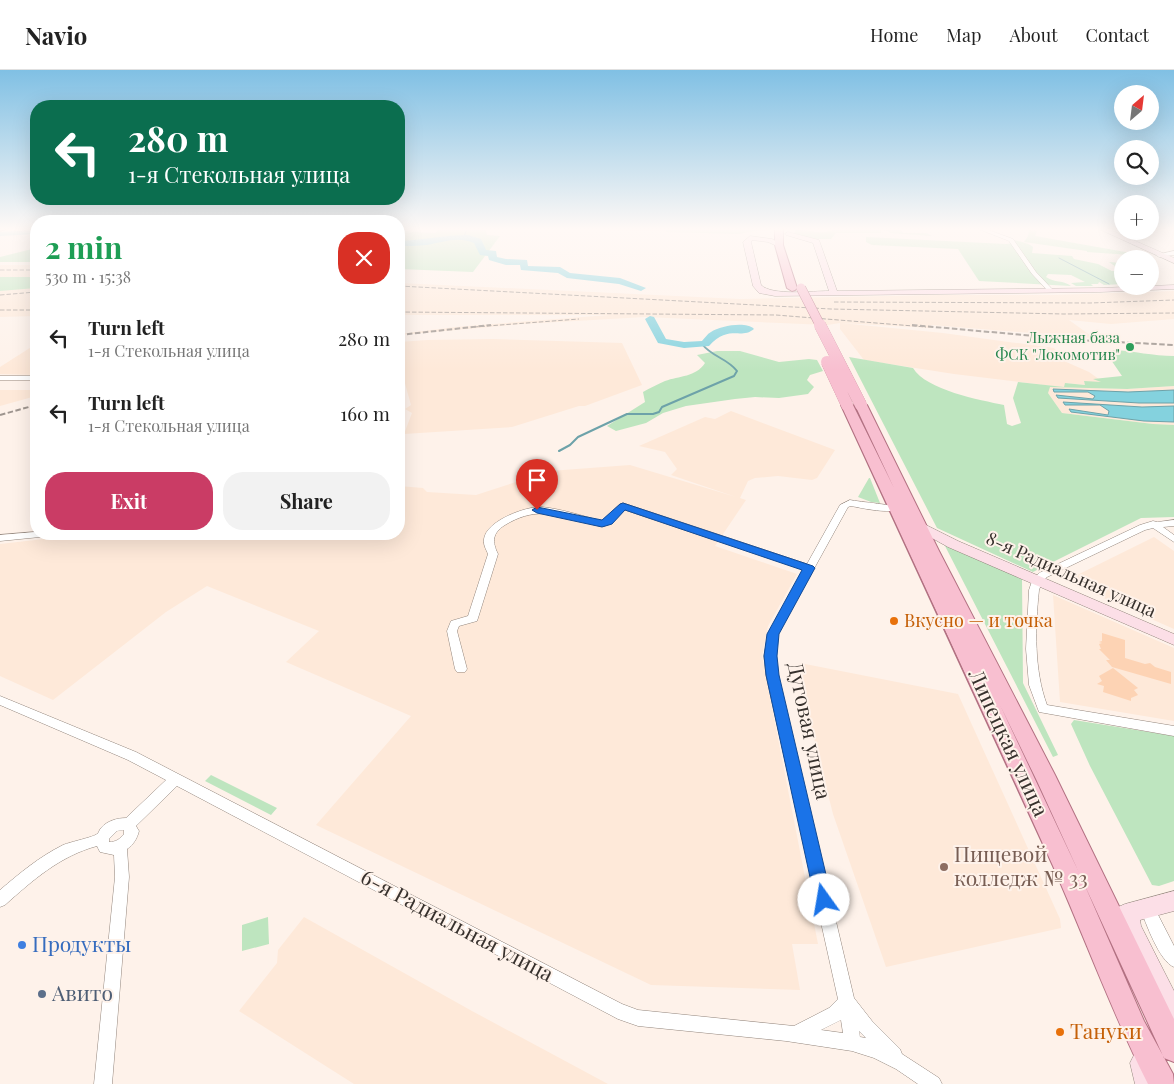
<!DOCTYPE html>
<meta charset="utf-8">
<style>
:root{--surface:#fff;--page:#f2f2f2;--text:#222;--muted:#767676;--line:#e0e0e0;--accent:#ca3c65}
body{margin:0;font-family:"Playfair Display",serif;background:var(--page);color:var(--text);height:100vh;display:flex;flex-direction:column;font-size:19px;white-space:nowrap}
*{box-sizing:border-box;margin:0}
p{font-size:16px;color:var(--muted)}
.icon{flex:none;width:28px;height:28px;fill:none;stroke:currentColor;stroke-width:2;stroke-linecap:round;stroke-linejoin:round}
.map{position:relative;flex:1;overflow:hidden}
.sheet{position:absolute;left:30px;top:145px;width:375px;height:325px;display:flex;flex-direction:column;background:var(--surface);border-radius:20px;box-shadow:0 5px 20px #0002}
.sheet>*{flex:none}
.hud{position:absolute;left:30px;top:30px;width:375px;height:105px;border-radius:20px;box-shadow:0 5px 20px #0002;background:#0b6e4f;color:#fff;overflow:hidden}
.needle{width:32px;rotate:28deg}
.fabs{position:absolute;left:1114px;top:15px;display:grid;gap:10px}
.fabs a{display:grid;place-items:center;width:45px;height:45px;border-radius:50%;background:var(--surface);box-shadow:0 5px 20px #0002;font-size:25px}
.pin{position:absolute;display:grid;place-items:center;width:42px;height:42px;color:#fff;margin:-51px -21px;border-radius:50% 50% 50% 0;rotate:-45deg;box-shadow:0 0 5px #0007}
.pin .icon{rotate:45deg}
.me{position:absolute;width:55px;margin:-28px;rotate:347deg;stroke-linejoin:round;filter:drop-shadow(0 0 4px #0008)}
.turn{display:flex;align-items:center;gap:18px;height:105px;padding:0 15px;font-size:22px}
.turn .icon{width:65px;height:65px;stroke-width:2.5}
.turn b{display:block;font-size:35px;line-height:42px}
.round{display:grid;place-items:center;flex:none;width:52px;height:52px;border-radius:20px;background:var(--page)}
.overview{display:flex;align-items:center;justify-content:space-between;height:85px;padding:0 15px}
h1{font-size:30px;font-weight:700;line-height:38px;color:#1e9e55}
.primary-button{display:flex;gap:10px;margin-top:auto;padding:10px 15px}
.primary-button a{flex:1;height:58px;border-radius:20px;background:var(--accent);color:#fff;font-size:20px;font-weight:700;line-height:58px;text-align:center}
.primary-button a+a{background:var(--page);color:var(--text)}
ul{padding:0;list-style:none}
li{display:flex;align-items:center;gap:15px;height:75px;padding:0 15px}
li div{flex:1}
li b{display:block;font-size:19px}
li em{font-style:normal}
header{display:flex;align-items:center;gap:30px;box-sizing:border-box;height:70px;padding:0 25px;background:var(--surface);border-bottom:1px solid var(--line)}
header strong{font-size:24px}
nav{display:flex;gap:28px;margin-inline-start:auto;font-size:18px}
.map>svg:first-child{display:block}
.built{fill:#fee9d9}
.green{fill:#bee5bf}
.water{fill:#84d2de;stroke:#6da2a9}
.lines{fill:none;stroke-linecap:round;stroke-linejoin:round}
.stream-far1{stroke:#6da2a9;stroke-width:1}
.stream{stroke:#6da2a9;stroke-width:2}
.river{fill:#84d2de;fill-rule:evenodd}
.building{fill:#fdd3b4}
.street-casing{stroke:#93867d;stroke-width:1}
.secondary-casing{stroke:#93867d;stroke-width:1}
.primary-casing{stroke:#b27182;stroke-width:2}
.street{fill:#fff;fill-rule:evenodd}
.secondary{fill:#fcdfe7;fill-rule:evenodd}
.primary{fill:#f8bfd0;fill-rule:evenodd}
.rail-far1{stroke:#9e958f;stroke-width:1;stroke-dasharray:4.5 2;stroke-linecap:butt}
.rail{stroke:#9e958f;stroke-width:2;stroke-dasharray:5.5 2.5;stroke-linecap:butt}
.primary-bridge-far1-casing{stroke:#b27182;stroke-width:10;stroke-linecap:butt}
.primary-bridge-casing{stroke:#b27182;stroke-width:12;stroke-linecap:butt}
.primary-bridge-far1{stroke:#f8bfd0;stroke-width:9}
.primary-bridge{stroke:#f8bfd0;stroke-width:12}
.route{fill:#1a73e8;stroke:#114b97}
.leisure-dot{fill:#2e9e5b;stroke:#fef2ea;stroke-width:2}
.food-dot{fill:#e8710a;stroke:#fef2ea;stroke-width:2}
.education-dot{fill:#8d6e63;stroke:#fef2ea;stroke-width:2}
.shop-dot{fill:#3f7fe0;stroke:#fef2ea;stroke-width:2}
.service-dot{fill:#5c6f8a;stroke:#fef2ea;stroke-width:2}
.labels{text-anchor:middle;stroke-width:4;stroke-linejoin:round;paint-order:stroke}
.far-leisure-label{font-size:15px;fill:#27864d;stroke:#fef2ea;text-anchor:end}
.street-label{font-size:18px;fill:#37312d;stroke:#fef2ea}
.food-label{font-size:18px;fill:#c56008;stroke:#fef2ea;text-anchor:start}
.near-street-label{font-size:21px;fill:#37312d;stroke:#fef2ea}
.near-education-label{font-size:21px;fill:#785e54;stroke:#fef2ea;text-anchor:start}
.near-shop-label{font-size:21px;fill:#366cbe;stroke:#fef2ea;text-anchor:start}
.near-service-label{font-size:21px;fill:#4e5e75;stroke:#fef2ea;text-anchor:start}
.near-food-label{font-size:21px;fill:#c56008;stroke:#fef2ea;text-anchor:start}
</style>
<header>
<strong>Navio</strong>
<nav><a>Home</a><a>Map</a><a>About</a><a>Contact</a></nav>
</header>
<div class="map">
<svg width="1174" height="1014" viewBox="0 0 1174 1014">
<rect width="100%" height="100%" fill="#fef2ea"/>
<path class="built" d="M537,158h233l-1,2 -30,4z
M0,195h36v51l-36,1z
M399,213l341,16 198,-4h115l121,-4v28l-63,5 -42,-4 25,18 -163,-13 1,3 -91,-5 102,10 111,15 10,13 25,11 14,10h-19l2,3 -21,-2v4l62,2 47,-3v39l-21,-1 -91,-11 -14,-20v-3l1,-3h12l-107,-13 -90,-14 -24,-31v-6l-13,2 -182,-8 -122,7 -124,11v-1l56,-7 154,-12h-210z
M493,269l129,4 20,42 -57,21h-6l-67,21 -108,7 8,-21 -7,-4 6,-4 -12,-43v-20l28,-2z
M36,274v31l-36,-1v-7z
M0,320h36v6l-36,10z
M731,341l104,39 -18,28 -5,2 -34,-4 -23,2 -7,3 -8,17 6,2 -31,46 82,28 -29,52 -6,30 56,288h-26l8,46 -149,-5 -335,-160 95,-109 -125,-54 33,-31 -112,-45 -41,26 -113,88 -53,-24v-132l88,-10h311v-48l24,2 4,4 49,3 74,-24 80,-6 106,32 -65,-22 6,-6 -12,-17 -26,-6 66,-29 10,2z
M1154,467l20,14v78l-109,-48z
M1053,525l121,53v73l-114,-19z
M800,593l158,31 102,225 1,9 -175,39 -53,-153 -36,-143z
M304,847l168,94 136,73h-254l-115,-73 38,-48 1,-13z"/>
<path class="green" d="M441,158h51l-6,2 1,5 13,1 -27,36 -74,-3v-38l36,2z
M673,158h96l-30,6 -73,-2v-3z
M837,158h63l3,5h23l6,3 -42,-3 -2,-2 -7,-1v3h-45l-5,6c-12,0 -28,1 -36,-6v-3c16,0 29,6 42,-2z
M1029,160l8,1 -2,5 96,17 -4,1 3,1 -43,-3v-1l-63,-9 4,-6z
M866,167l140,7 9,-1 -2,-3c5,1 16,3 20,7l-1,6 40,3 2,3 24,5 14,7h10l-13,-9 13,1v10l-1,1 1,10 -18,1 -5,-3 -1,2h-7l2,2h-17l-5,-3 14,-1 -14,-7 -23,-1 -2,3c8,6 18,3 25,9l-92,-5 -21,-32 -86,-4 -6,-3z
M36,178v14h-36v-5z
M0,207h36v11l-36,3z
M1113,280c21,1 40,6 61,6v30l-47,3 -77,-2 -2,6 14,20 91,11 21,1v92l-33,1 -108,54 -96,-44 -88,-171 64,11c13,22 67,32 91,37l3,19 5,2 9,-3 -8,-25 5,-16 46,5 1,-4 20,2 -1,-4 17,1 -8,-3 29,-3 -15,-22z
M717,281h23l39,11 30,-3 8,1 6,11 -13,4 -3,5 7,7 -6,7 -29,4 -24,-1 -20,2 -49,7 -23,7 -17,10 -30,8 -9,-5 38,-24 -2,-10c7,-4 15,-8 22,-11 14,-5 31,-4 40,-18l-8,-8z
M869,408h1l10,25 -9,-1 -13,-5z
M944,474l78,35 1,104 35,72 -5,2z
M1074,650l100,16v145l-15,5 -7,-1 -62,-119 -19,-42z
M211,705l66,33 -6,7 -66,-34z
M268,847l1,27 -27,7v-26z"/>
<path class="water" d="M1053,319l75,3 46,-2v13h-35l-81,-5 -2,-3 37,4 2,-3 -7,-4h-34z
M1063,332l79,5 32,-1v16l-30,-1 -73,-9 -2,-3 39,6 1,-4 -9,-6h-35z"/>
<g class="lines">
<path class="stream-far1" d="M464,167l2,-6
M1059,188l50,26"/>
<path class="stream" d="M559,381l11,-6 8,-8 49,-23h26l6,-2 3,-5 72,-31 3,-5c-10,-13 -25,-14 -35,-27"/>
<path class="river" d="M36,160v4l-36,2v-4z
M468,165l13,4 5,11 10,1 1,6 9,2 21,1 1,6 32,1 10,6 50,5 26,10 -5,3 -22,-7 -52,-6 -9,-5 -37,-3 -1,-5h-14l-17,-5 -1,-4 -8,-1 -6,-12c-16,-7 -31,-1 -47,2 -9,1 -19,1 -28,1v-5c23,-1 46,-6 69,-6z
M650,246l4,1 12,22 18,3 18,-1c3,-3 5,-7 9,-9 9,-6 35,-11 43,-3 -13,11 -25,-5 -45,17l-25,2 -26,-5 -13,-24z"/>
</g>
<path class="building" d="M1102,563l23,7v18l20,6 5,-1 5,4 16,5v12l-59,-17 -6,-7h4l-11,-11h2l-2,-5 3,-1 -3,-1 3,-1z
M1113,598l25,20 -4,2 4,5 -7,3v3l-28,-9 1,-6 -7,-2 5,-3 -3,-5z"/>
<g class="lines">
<defs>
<path id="street" d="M976,158h7l30,11 23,33 17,18v2h-4l-17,-18 -23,-33z
M1174,181v4l-15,2 -3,-2z
M0,306h36v4h-36z
M850,430c10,2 46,5 51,8 -10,7 -39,0 -50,-2l-3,1 -70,127 -2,22 2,19 76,323 18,23 28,28 2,5 37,24 3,6h-24l-22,-15 -22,-11 -22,-7 -66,-10 -148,-15 -20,-7 -441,-233 -41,40 3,5c-2,8 -6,14 -12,18l2,28 -17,207h-18l21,-207 -1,-22 -14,-3 -3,-6c-37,10 -64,34 -92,59l-5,2v-17c20,-17 39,-33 63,-45 7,-3 31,-8 34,-11 2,-1 2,-4 4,-6 6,-7 16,-10 25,-10l40,-38 -38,-20 -128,-55v-9l136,56 486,252 16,6 156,16 35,-18 9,-9 -72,-324 -2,-19 4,-22 36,-64 -179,-60c-6,5 -12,15 -21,16 -6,1 -15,-3 -22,-5 -30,-8 -49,-13 -77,4 -13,8 -13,17 -7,29l-20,64 -1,3 -18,5 -2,5 10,38 -2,3h-8l-2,-3 -8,-38 4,-10 17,-5 20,-62c-2,-5 -5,-9 -4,-15 2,-18 42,-33 58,-32 20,2 40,9 60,14l18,-17 3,-1 184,61 33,-59zM124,760v4c-4,5 -8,8 -15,8v-3l8,-8zM841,950l2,13 -22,-3zM859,961l7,7 -6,-1z
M1174,450v6l-11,1 11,8v7l-21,-14 -8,2 -98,47 -5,5 -3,8c-4,38 -5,80 8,115l127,21v10l-135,-24 -10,-27 -3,-36 3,-59 3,-9 7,-8 101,-48 13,-4 4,1z
M36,462v2h9l-5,3 -40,4v-6z
M1147,831l5,2 22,43v21c-15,-6 -28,-44 -34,-59l2,-5z"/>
<path id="secondary" d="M1097,158h9l68,30v5z
M788,162l31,8 18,51 263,-3 74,-3v4l-74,3 -325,4 -16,-3 -6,-7 -10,-44 7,-6 22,3 11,6 -4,2 -11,-5 -16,-2 -1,2 10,43c11,11 52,6 68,6l-16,-48 -27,-8 -1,-1z
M918,451l40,20 216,93v11l-226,-98 -34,-19 -2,-3 2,-3z
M1174,821v20l-34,9 1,6 33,65v35l-8,-3 -51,-109 3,-7 7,-3z
M1142,981l8,4 9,29h-24l-5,-21 4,-8z"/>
<path id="primary" d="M0,158h7l-7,3z
M775,158h8v17l14,43 -2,2 -3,1 -5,-3 -12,-43z
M847,331l6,4 41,83 -39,-83 6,-4 6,4 72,146 116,224 119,244v43l-10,-4 -127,-277 -37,-76 82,174 62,142 29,53 1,10h-26c-36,-71 -63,-146 -95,-218 -70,-155 -141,-308 -212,-461z"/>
</defs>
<use href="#street" class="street-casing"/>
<use href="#secondary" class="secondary-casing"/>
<use href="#primary" class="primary-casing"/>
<use href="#street" class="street"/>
<use href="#secondary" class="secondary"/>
<use href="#primary" class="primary"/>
<path class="rail-far1" d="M0,200h36
M399,216l432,23 233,5 110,-1
M0,225l36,-3
M834,232l256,1 84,-3
M0,240h36
M399,242l377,3 150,12
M474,257l105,-8"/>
<path class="rail" d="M912,255l168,15 94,5
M399,265l92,-10
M0,345l36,-10"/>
<defs>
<path id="primary-bridge-far1" d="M801,218l20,39"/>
<path id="primary-bridge" d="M820,255l41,80
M827,292l20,43"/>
</defs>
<use href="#primary-bridge-far1" class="primary-bridge-far1-casing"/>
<use href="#primary-bridge" class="primary-bridge-casing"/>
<use href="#primary-bridge-far1" class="primary-bridge-far1"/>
<use href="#primary-bridge" class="primary-bridge"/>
</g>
<linearGradient id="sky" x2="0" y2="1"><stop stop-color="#80c0e4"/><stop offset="0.53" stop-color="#fff9f6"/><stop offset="1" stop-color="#fff9f6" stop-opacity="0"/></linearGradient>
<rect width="1174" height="300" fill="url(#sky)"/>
<path class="route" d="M623,433l190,63 2,2 -36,66 -2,22 2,19 53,225 -3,5 -5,2 -6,-2 -3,-5 -49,-225 -2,-19 3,-22 35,-64 -177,-60 -13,14 -10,3 -65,-14 -5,-3 5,-3 65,13 18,-16z"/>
<circle class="leisure-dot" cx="1130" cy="277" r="5"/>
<g class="food-dot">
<circle cx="894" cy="551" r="5"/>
<circle cx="1060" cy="962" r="5"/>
</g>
<circle class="education-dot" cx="944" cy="797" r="5"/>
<circle class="shop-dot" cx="22" cy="875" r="5"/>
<circle class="service-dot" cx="42" cy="924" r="5"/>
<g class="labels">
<g class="far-leisure-label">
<text x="1120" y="273">Лыжная база<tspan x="1120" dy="17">ФСК "Локомотив"</tspan></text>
</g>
<g class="street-label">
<text transform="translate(1071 505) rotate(24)" y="6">8-я Радиальная улица</text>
</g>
<g class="food-label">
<text x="904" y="557">Вкусно — и точка</text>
</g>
<g class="near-street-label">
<text transform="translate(809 661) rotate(78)" y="7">Дуговая улица</text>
<text transform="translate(1008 673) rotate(65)" y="7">Липецкая улица</text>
<text transform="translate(457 856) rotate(28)" y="7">6-я Радиальная улица</text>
</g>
<g class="near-education-label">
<text x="954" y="792">Пищевой<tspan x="954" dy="24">колледж № 33</tspan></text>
</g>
<g class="near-shop-label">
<text x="32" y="882">Продукты</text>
</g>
<g class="near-service-label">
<text x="52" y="931">Авито</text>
</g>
<g class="near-food-label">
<text x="1070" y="969">Тануки</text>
</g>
</g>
</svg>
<div class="fabs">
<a><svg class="needle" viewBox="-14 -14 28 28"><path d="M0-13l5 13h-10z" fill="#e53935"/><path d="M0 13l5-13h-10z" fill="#767676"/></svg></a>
<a><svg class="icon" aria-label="search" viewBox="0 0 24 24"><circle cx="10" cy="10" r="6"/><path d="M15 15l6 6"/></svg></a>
<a>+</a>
<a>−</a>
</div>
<div class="pin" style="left:537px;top:440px;background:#d93025"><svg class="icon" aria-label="arrive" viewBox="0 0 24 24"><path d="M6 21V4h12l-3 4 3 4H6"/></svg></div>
<svg class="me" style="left:824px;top:830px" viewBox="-20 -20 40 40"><circle r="19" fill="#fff"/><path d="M0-13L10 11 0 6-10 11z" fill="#1a73e8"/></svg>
<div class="hud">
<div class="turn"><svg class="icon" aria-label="left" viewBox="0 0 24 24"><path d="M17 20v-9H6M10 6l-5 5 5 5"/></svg><div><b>280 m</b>1-я Стекольная улица</div></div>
</div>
<section class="sheet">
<div class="overview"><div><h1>2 min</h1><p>530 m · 15:38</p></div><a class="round" style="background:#d93025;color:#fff"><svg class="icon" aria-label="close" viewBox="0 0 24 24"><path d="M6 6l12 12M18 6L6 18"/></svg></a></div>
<ul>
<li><svg class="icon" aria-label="left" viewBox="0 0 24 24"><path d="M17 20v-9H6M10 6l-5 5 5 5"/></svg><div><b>Turn left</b><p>1-я Стекольная улица</p></div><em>280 m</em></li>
<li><svg class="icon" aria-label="left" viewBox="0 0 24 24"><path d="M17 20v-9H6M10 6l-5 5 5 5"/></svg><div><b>Turn left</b><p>1-я Стекольная улица</p></div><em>160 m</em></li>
</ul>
<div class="primary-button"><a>Exit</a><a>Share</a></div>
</section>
</div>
